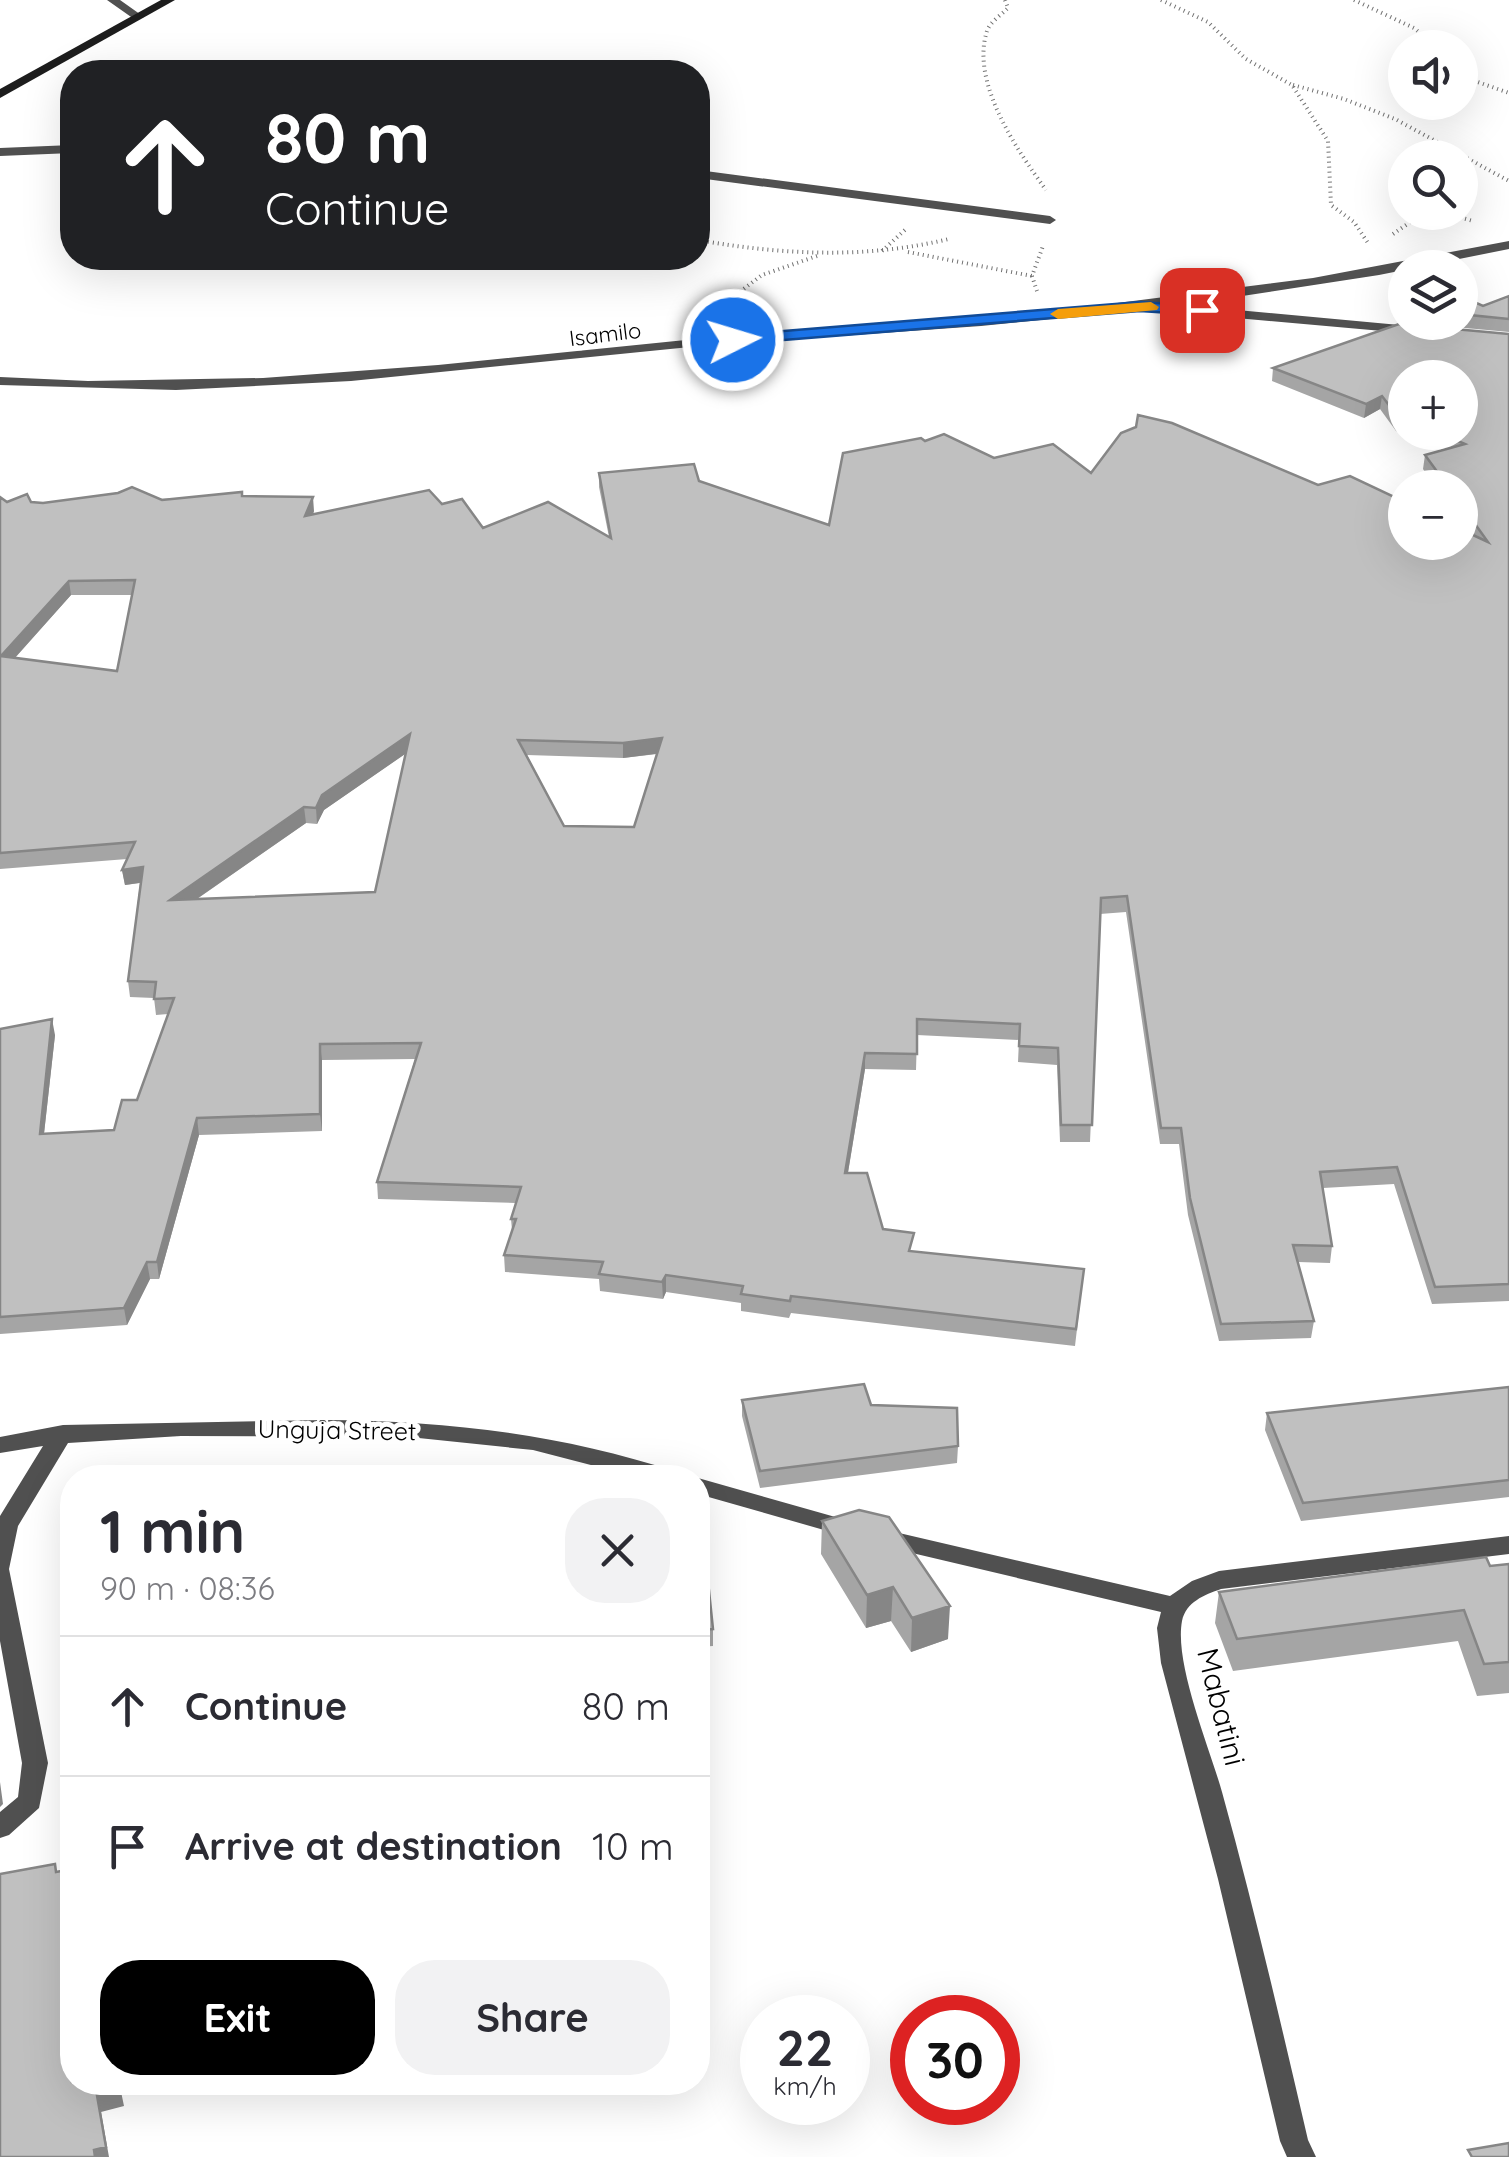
<!DOCTYPE html>
<meta charset="utf-8">
<style>
:root{--surface:#fff;--page:#f2f2f3;--text:#2b2b33;--muted:#7c7c81;--line:#e1e1e2;--accent:#000}
body{margin:0;font-family:Quicksand,sans-serif;background:var(--page);color:var(--text);height:100vh;display:flex;flex-direction:column;font-size:38px;white-space:nowrap}
*{box-sizing:border-box;margin:0}
p{font-size:32px;color:var(--muted)}
.icon{flex:none;width:55px;height:55px;fill:none;stroke:currentColor;stroke-width:2;stroke-linecap:round;stroke-linejoin:round}
.map{position:relative;flex:1;overflow:hidden}
.panel{position:absolute;left:60px;top:1465px;width:650px;height:630px;display:flex;flex-direction:column;background:var(--surface);border-radius:40px;box-shadow:0 10px 40px #0002}
.panel>*{flex:none}
.hud{position:absolute;left:60px;top:60px;width:650px;height:210px;border-radius:40px;box-shadow:0 10px 40px #0002;background:#202124;color:#fff;overflow:hidden}
.tools{position:absolute;left:1388px;top:30px;display:grid;gap:20px}
.tools a{display:grid;place-items:center;width:90px;height:90px;border-radius:50%;background:var(--surface);box-shadow:0 10px 40px #0002;font-size:50px}
.speed{position:absolute;left:740px;top:1995px;display:flex;gap:20px;font-size:50px;font-weight:700;text-align:center}
.speed>*{display:grid;place-content:center;width:130px;height:130px;border-radius:50%;background:var(--surface);box-shadow:0 10px 40px #0002;line-height:1}
.speed small{font-size:25px;font-weight:400}
.speed .limit{border:15px solid #d22;background:#fff;color:#111}
.pin{position:absolute;display:grid;place-items:center;width:85px;height:85px;color:#fff;margin:-42px;border-radius:20px;box-shadow:0 5px 15px #0006}
.me{position:absolute;width:110px;margin:-55px;rotate:85deg;stroke-linejoin:round;filter:drop-shadow(0 0 8px #0008)}
.turn{display:flex;align-items:center;gap:35px;height:210px;padding:0 40px;font-size:45px}
.turn .icon{width:130px;height:130px;stroke-width:2.5}
.turn b{display:block;font-size:70px;line-height:85px}
.round{display:grid;place-items:center;flex:none;width:105px;height:105px;border-radius:40px;background:var(--page)}
.overview{display:flex;align-items:center;justify-content:space-between;height:170px;padding:0 40px}
h1{font-size:60px;font-weight:800;line-height:75px}
.cta{display:flex;gap:20px;margin-top:auto;padding:20px 40px}
.cta a{flex:1;height:115px;border-radius:40px;background:var(--accent);color:#fff;font-size:40px;font-weight:800;line-height:115px;text-align:center}
.cta a+a{background:var(--page);color:var(--text)}
ul{padding:0;list-style:none}
li{display:flex;align-items:center;gap:30px;height:140px;padding:0 40px;border-top:2px solid var(--line)}
li div{flex:1}
li b{display:block;font-size:38px}
li em{font-style:normal}
.map>svg:first-child{display:block}
.lines{fill:none;stroke-linecap:round;stroke-linejoin:round}
.path{stroke:#727272;stroke-width:4;stroke-dasharray:1 4;stroke-linecap:butt}
.street{fill:#505050;fill-rule:evenodd}
.secondary{fill:#1d1d1d;fill-rule:evenodd}
.wall{fill:#a5a5a5;fill-rule:evenodd}
.shaded-wall{fill:#868686}
.building{fill:#c0c0c0;stroke:#868686;stroke-width:2.5;fill-rule:evenodd}
.route{fill:#1a73e8;stroke:#114b97;stroke-width:2.5}
.slow{fill:#f59e0b}
.labels{text-anchor:middle;stroke-width:10;stroke-linejoin:round;paint-order:stroke}
.far-street-label{font-size:22px;fill:#000;stroke:#fff}
.street-label{font-size:25px;fill:#000;stroke:#fff}
.near-street-label{font-size:30px;fill:#000;stroke:#fff}
</style>
<div class="map">
<svg width="1509" height="2157" viewBox="0 0 1509 2157">
<rect width="100%" height="100%" fill="#fff"/>
<g class="lines">
<path class="path" d="M1005,0l3,8c-7,7 -18,14 -21,23 -17,52 31,120 59,159
M1161,0l47,22 38,37 46,26 36,56 3,64 23,17 14,21
M1354,0l60,28 24,20
M1460,66l12,14 37,13
M1293,85l51,14 51,20 114,62
M1441,212l32,9
M1393,234l32,-22
M698,240c85,15 167,19 251,-1
M882,251l24,-22
M908,252l124,24
M1037,291l-5,-15 11,-30
M716,310l46,-35 55,-19"/>
<path class="street" d="M107,0h13l24,17 -10,2z
M72,145v8l-72,3v-8z
M698,170l352,46 6,4 -6,4 -352,-46z
M1509,241v8l-130,26 -196,30 238,22v6l-5,1 -235,-21 -7,-4 3,-3 -196,20 -281,20 -349,35 -175,9 -176,-5v-8l88,4 175,-3 175,-13 297,-30 312,-23 266,-34z
M325,1420c124,1 234,14 352,52l3,6h-39l-108,-28 -124,-13 -228,-1 -113,7 -50,83 -9,43 39,194 -9,45 -30,27 -9,3v-26l18,-15 4,-34 -22,-122v-125l43,-70 -43,7v-16l63,-12z
M698,1478l155,44 4,6 -4,6 -8,2 -147,-42z
M882,1529l288,67 22,-15 27,-10 290,-35v18l-288,35c-17,6 -35,13 -39,32 -8,43 28,128 40,171 32,115 59,232 86,348l8,17h-29l-7,-16 -62,-262 -57,-216 -4,-35 4,-16 -287,-68 -4,-6 4,-6z"/>
<path class="secondary" d="M161,0h14l-175,98v-9z"/>
</g>
<path class="wall" d="M1509,296v36l-76,-7v-3h27v-19l23,3z
M1509,334v967l-77,3 -38,-120 -71,4 9,58 -2,17 -32,-1 16,59 -3,17 -92,3 -31,-126 -9,-71h-19l-34,-232 -26,2 -10,228h-30l-3,-77 -39,-3 1,-22 -102,-5 -1,35 -51,-1 -17,104 35,56 29,23 172,17 -9,77 -284,-33 -2,5 -48,-7v-8l-75,-11 -3,7 -63,-8 -1,-12 -94,-7 -1,-17 8,-25 -1,-11 5,-16 -138,-4 -1,-17 38,-123 -93,1v71l-123,4 -40,144h-9l-23,46 -127,9v-305l55,6 -11,99 70,-4 23,-30 31,-86 -12,1 -2,-17 -24,-1 -2,-16 12,-98 -15,2 -3,-15 5,-11 -127,10v-372l7,5 36,1 199,-7 72,15 -1,3 129,-10 41,24 126,9 -10,-50v-14l100,8 130,44 96,-84 69,17 97,15 227,12 151,48 -9,-13v-32h-24l-13,-19 2,-14 18,-5 -47,-19 -16,-22 -16,9 -92,-37 1,-13zM1405,378l55,54h-55zM71,595h61l-15,76 -102,-13zM406,753l-31,139 -178,7 109,-76 11,1 7,-14zM657,754l-23,73 -70,-1 -37,-71 96,3z
M1509,1387v110l-208,24 -36,-91 2,-17z
M742,1400l216,46 -1,17 -197,25 -18,-72z
M822,1521l126,118 -37,13 -20,-31 -25,7 -45,-74z
M1509,1564v129l-32,3 -19,-55 -225,30 -18,-48 4,-31z
M698,1581l15,48v17l-15,1z"/>
<path class="shaded-wall" d="M1382,396l-2,13 -16,9 2,-14z
M313,497l1,14 -7,19 -2,-14z
M69,581l2,14 -68,76 -2,-15z
M410,734l1,16 -87,60 -7,14 -1,-16 6,-13z
M662,738v15l-39,5v-15z
M304,807l2,16 -134,93 -2,-16z
M143,867l2,15 -20,3 -3,-15z
M52,1019l3,16 -13,116 -2,-17z
M320,1044l2,16v71l-2,-17z
M865,1053v16l-20,121v-17z
M197,1118l2,17 -40,144 -2,-17z
M147,1262l3,17 -23,46 -3,-17z
M666,1275v17l-3,7 -1,-17z
M893,1587l-2,34 -25,7 1,-33z
M950,1606l-2,33 -37,13 1,-34z
M0,1782l3,22 -3,3z
M100,2082h19l5,24 -23,6 8,45h-14l-1,-7 1,-66z"/>
<path class="building" d="M1509,296v23l-49,-5v-11l10,-3 13,6z
M1399,324l110,10v950l-74,3 -38,-120 -77,5 12,74 -39,-1 21,76 -93,3 -31,-126 -9,-70h-20l-34,-232 -26,2 -9,227h-31l-3,-77 -39,-2 1,-22 -103,-5v35l-52,-1 -20,120h22l16,56 31,4 -5,18 175,18 -8,60 -285,-33 -1,5 -49,-7 2,-8 -77,-11 -4,7 -63,-8 4,-12 -99,-7 12,-36h-5l10,-32 -144,-5 44,-139 -101,1v70l-123,4 -40,144h-10l-23,46 -124,9v-288l52,-10 -12,115 74,-4 8,-30h15l37,-102 -20,1 2,-17 -28,-1 15,-114 -21,3 13,-28 -135,11v-356l7,5 20,-8 4,8 12,1 75,-10 14,-6 30,13 80,-8v4l71,1 -8,19 124,-26 13,14 20,-5 21,29 65,-26 63,36 -12,-65 95,-9 5,17 130,44 14,-72 78,-15 4,3 19,-7 50,24 59,-14 38,29 30,-40 15,-6 2,-12 34,8 146,62 32,-9 55,26v40h55v-13l28,13 -28,-39v-15h-11l-24,-33 40,-11 -28,-12h23v-54h-55v42l-7,-3 -16,-21 -16,8 -93,-36zM135,580l-18,91 -116,-15 68,-75zM410,734l-35,158 -205,8 134,-93 12,1 6,-13zM662,738l-28,89 -70,-1 -46,-86 105,3z
M864,1384l7,21 86,3 1,38 -198,25 -18,-71z
M1509,1387v93l-206,23 -36,-90z
M859,1510l30,7 61,89 -38,12 -19,-31 -26,8 -45,-74z
M1486,1557l4,9 19,-2v98l-25,2 -20,-54 -227,29 -18,-47z
M698,1581h10l5,48 -15,1z
M55,1864l1,8 16,-3v213h28l-5,2 11,63 -12,3 1,7h-95v-283z
M1509,2143v14h-37l-4,-7z"/>
<path class="route" d="M1140,302l62,4 7,4 -7,5 -62,-4 -407,33 -8,-4 8,-5z"/>
<path class="slow" d="M1151,302l8,5 -2,3 -99,9 -8,-5 8,-5z"/>
<g class="labels">
<g class="far-street-label">
<text transform="translate(605 334) rotate(-7)" y="8">Isamilo</text>
</g>
<g class="street-label">
<text transform="translate(337 1430) rotate(1)" y="9">Unguja Street</text>
</g>
<g class="near-street-label">
<text transform="translate(1221 1707) rotate(76)" y="10">Mabatini</text>
</g>
</g>
</svg>
<div class="tools">
<a><svg class="icon" aria-label="sound" viewBox="0 0 24 24"><path d="M4 9h4l5-4v14l-5-4H4zM17 9q2 3 0 6"/></svg></a>
<a><svg class="icon" aria-label="search" viewBox="0 0 24 24"><circle cx="10" cy="10" r="6"/><path d="M15 15l6 6"/></svg></a>
<a><svg class="icon" aria-label="layers" viewBox="0 0 24 24"><path d="M12 4l9 5-9 5-9-5zM3 14l9 5 9-5"/></svg></a>
<a>+</a>
<a>−</a>
</div>
<div class="speed"><div>22<small>km/h</small></div><div class="limit">30</div></div>
<div class="pin" style="left:1202px;top:310px;background:#d93025"><svg class="icon" aria-label="arrive" viewBox="0 0 24 24"><path d="M6 21V4h12l-3 4 3 4H6"/></svg></div>
<svg class="me" style="left:733px;top:340px" viewBox="-20 -20 40 40"><circle r="17" fill="#1a73e8" stroke="#fff" stroke-width="3"/><path d="M0-11L8 9 0 5-8 9z" fill="#fff"/></svg>
<div class="hud">
<div class="turn"><svg class="icon" aria-label="ahead" viewBox="0 0 24 24"><path d="M12 20V5M6 11l6-6 6 6"/></svg><div><b>80 m</b>Continue</div></div>
</div>
<section class="panel">
<div class="overview"><div><h1>1 min</h1><p>90 m · 08:36</p></div><a class="round"><svg class="icon" aria-label="close" viewBox="0 0 24 24"><path d="M6 6l12 12M18 6L6 18"/></svg></a></div>
<ul>
<li><svg class="icon" aria-label="ahead" viewBox="0 0 24 24"><path d="M12 20V5M6 11l6-6 6 6"/></svg><div><b>Continue</b></div><em>80 m</em></li>
<li><svg class="icon" aria-label="arrive" viewBox="0 0 24 24"><path d="M6 21V4h12l-3 4 3 4H6"/></svg><div><b>Arrive at destination</b></div><em>10 m</em></li>
</ul>
<div class="cta"><a>Exit</a><a>Share</a></div>
</section>
</div>
